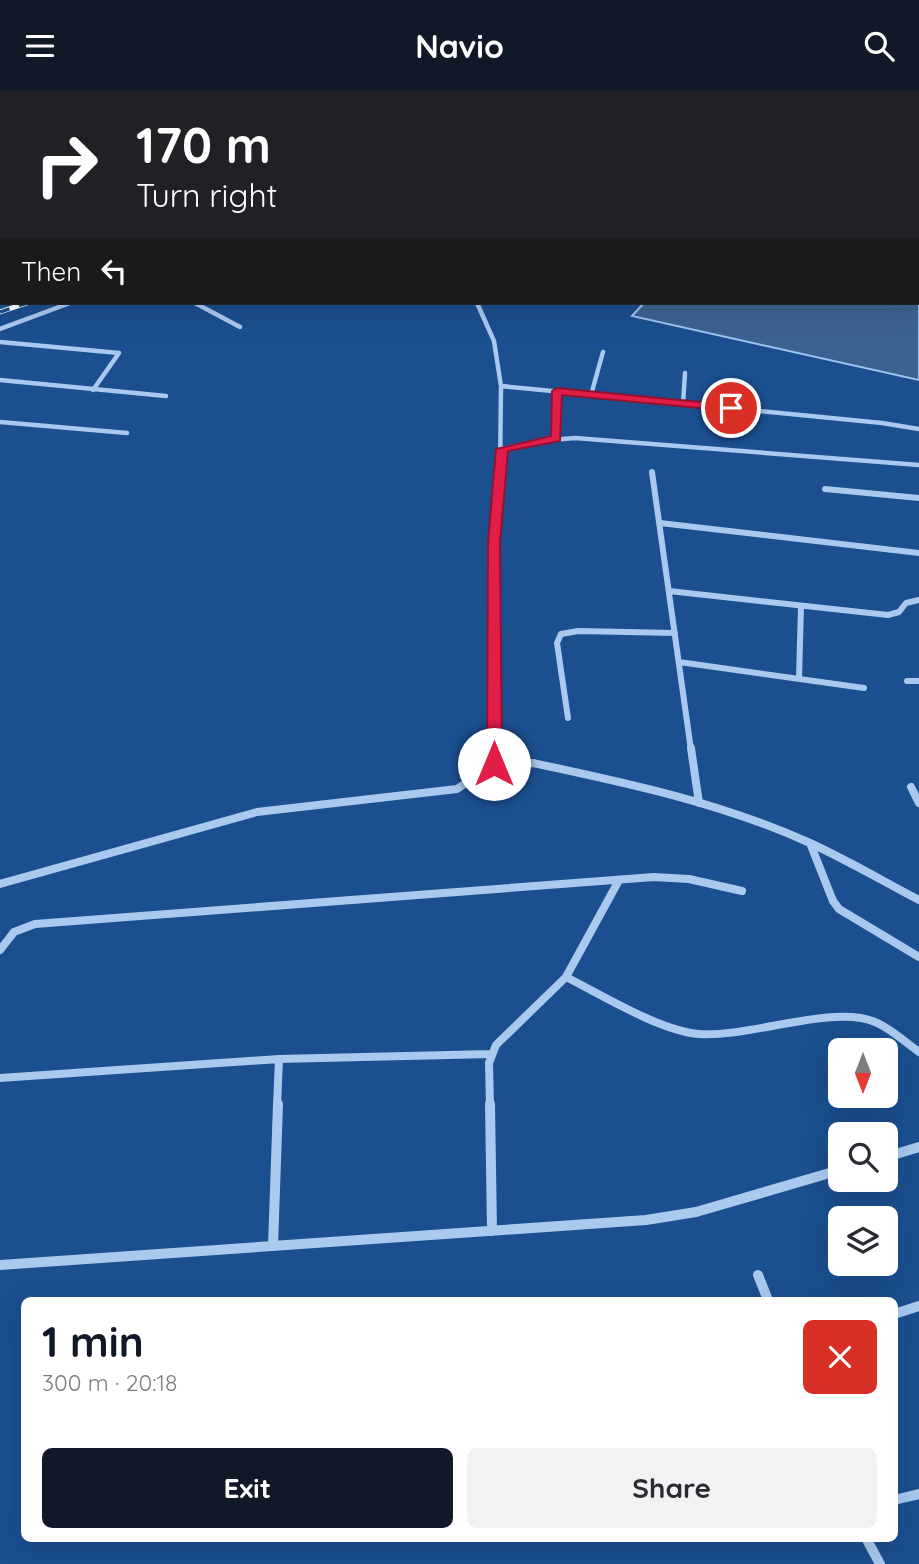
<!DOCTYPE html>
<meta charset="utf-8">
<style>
:root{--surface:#fff;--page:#f2f2f3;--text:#2b2b33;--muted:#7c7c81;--accent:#111827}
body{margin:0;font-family:Quicksand,sans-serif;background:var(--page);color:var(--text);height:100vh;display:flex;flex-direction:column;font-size:26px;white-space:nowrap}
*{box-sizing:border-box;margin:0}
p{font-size:23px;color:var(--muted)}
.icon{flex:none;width:38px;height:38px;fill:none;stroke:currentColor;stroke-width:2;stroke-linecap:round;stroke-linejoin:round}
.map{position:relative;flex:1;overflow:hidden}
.drawer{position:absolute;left:21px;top:1206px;width:877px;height:245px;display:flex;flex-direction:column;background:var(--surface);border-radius:10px;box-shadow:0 7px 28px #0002}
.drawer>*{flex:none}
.top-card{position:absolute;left:0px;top:0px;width:920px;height:214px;box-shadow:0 7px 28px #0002;background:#202124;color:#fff;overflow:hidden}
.needle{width:46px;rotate:180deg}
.tools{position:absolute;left:828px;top:947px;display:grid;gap:14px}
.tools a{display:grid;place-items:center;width:70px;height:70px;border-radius:10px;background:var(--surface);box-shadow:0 7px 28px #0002;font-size:35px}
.pin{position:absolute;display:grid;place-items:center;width:60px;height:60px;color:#fff;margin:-30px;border:4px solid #fff;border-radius:50%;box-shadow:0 2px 7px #0007}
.me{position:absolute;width:77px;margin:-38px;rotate:0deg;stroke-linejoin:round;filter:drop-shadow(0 0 5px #0008)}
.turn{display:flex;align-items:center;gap:24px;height:147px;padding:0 21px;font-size:32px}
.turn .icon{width:91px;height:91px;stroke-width:2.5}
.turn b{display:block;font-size:49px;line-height:60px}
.then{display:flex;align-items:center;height:66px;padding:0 21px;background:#0003;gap:14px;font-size:26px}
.round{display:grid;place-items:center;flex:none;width:74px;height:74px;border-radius:10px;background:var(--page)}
.head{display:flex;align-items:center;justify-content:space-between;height:119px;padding:0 21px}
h1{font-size:42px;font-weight:800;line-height:52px;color:var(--accent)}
.primary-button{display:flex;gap:14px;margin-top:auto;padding:14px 21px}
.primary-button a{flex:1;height:80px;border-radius:10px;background:var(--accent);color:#fff;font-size:28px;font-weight:800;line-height:80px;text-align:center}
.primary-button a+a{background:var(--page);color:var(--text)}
header{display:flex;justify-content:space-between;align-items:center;height:91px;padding:0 21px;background:var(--accent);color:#fff;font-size:32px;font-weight:800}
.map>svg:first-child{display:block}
.water{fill:#3c6290;stroke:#9cc4f0;stroke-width:2}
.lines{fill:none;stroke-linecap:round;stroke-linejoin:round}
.street-far4{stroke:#a9c9ee;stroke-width:3.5}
.street-far3{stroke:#a9c9ee;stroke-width:4.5}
.street-far2{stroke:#a9c9ee;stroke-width:6}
.street-far1{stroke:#a9c9ee;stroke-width:8}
.street{stroke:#a9c9ee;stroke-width:10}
.secondary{fill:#d6e6fa;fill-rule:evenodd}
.rail-far1-casing{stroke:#fff;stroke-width:3.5}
.rail-casing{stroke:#fff;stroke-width:5}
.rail-far1{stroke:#1b4f8f;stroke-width:2.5;stroke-dasharray:8;stroke-linecap:butt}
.rail{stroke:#1b4f8f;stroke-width:3.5;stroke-dasharray:10;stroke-linecap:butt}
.route{fill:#e11d48;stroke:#92132f;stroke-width:2}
</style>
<header><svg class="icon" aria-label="menu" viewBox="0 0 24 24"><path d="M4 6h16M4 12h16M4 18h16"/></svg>Navio<svg class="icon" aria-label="search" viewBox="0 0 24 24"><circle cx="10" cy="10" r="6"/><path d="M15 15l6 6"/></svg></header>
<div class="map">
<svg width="919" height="1473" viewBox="0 0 919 1473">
<rect width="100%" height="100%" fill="#1b4f8f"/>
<path class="water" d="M919,157v132l-287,-64 12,-13h275z"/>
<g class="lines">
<path class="street-far4" d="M53,0l7,2
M429,2l5,-2"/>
<path class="street-far3" d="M195,212l45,24
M477,212l17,38 7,45 -1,87
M0,238l70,-26
M0,251l119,11 -26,37
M0,289l166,16
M501,295l381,37 37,6
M591,304l12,-43
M683,313l2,-31
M0,331l127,11
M556,347l1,-46
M502,358l37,-8 36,-3 344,27"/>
<path class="street-far2" d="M652,381l39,278
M825,398l94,9
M660,432l259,30
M669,500l219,24 11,-3 7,-9 13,-3
M679,571l185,26
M799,588l2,-73
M907,590h12
M568,627l-11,-75 4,-9 17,-3 97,2
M494,659v-208l6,-70"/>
<path class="street-far1" d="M494,657v16
M691,657l8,55
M911,696l8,16
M810,752l23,58 6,8 80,48
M0,793l257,-72 200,-23 37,-25 39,-1c94,20 189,40 277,80 37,17 73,38 109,57
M0,859l14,-18 21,-8 619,-47 35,2 53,12
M566,886c36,18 94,54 133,57 49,4 135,-30 176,-12 15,6 30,20 44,30
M0,987l279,-19 212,-5
M277,1015l2,-47
M490,1015l-1,-43 7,-18 70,-68 52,-95"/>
<path class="street" d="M490,1013l2,127
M886,1066l33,-10
M273,1155l5,-142
M0,1174l646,-45 50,-8 144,-42
M758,1184l10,25
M894,1223l25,-8
M894,1409l25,-6
M866,1447l14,26"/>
<path class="secondary" d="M397,0l10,2h-8z"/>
<defs>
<path id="rail-far1" d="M616,2l5,-2"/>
<path id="rail" d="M0,221l27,-9"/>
</defs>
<use href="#rail-far1" class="rail-far1-casing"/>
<use href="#rail" class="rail-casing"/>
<use href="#rail-far1" class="rail-far1"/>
<use href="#rail" class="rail"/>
</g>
<path class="route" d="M557,297l174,17 6,3 -6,3 -169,-16 -2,46 -52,10 -8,91 2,222 -8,5 -7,-5 1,-222 8,-93 55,-13 1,-45z"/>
</svg>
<div class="tools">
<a><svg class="needle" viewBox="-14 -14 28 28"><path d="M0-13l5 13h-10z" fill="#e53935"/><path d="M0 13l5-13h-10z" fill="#7c7c81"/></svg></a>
<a><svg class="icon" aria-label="search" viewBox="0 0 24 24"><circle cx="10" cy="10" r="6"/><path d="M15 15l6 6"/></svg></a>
<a><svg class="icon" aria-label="layers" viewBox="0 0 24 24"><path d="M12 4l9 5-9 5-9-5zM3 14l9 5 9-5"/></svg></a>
</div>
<div class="pin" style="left:731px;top:317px;background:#d93025"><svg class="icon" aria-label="arrive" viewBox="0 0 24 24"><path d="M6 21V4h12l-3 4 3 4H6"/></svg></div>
<svg class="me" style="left:494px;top:673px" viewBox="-20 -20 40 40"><circle r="19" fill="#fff"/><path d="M0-13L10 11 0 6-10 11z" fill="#e11d48"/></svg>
<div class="top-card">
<div class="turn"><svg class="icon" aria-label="right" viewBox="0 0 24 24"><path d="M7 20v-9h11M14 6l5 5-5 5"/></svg><div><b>170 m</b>Turn right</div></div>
<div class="then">Then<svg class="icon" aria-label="left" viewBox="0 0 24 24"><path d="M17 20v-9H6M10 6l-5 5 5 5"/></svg></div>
</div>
<section class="drawer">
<div class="head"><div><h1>1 min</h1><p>300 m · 20:18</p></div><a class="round" style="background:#d93025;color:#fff"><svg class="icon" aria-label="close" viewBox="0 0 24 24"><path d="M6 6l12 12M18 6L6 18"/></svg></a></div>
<div class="primary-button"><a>Exit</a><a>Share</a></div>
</section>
</div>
